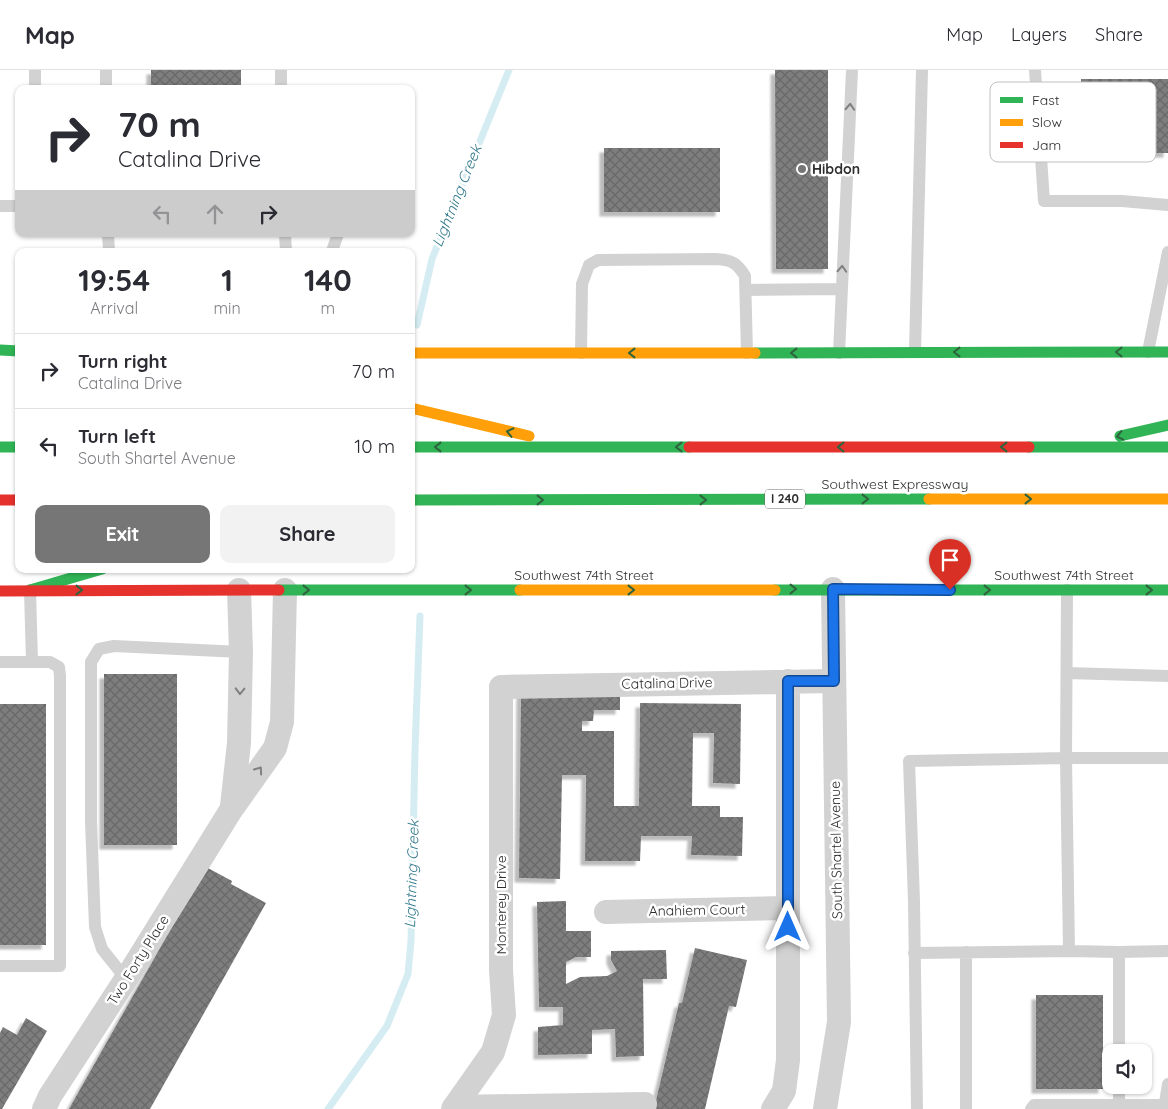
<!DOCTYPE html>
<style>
:root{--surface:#fff;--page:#f2f2f3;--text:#2b2b33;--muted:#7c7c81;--line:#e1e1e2;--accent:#767676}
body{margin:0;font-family:Quicksand,sans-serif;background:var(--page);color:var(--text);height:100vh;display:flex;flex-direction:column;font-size:19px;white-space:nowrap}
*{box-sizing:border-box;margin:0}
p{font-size:16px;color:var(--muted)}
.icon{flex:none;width:28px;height:28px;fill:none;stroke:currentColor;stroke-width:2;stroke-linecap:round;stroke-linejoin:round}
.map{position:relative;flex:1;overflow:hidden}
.panel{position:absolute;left:15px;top:178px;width:400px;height:325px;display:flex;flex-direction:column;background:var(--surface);border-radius:10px;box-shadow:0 1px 4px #0004}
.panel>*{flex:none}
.guide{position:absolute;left:15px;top:15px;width:400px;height:152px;border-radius:10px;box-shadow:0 1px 4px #0004;background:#fff;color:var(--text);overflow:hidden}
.buttons{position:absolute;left:1102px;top:974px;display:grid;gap:10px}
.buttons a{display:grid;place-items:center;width:50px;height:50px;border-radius:10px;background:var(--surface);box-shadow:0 1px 4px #0004;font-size:25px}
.pin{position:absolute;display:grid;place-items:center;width:42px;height:42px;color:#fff;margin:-51px -21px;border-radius:50% 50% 50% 0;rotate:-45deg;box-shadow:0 0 5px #0007}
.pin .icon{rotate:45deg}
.me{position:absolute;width:55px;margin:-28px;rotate:0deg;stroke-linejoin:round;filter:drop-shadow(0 0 4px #0008)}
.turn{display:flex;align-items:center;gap:18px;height:105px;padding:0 20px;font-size:22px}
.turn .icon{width:65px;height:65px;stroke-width:2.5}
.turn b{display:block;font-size:35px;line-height:42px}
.lanes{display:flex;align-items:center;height:48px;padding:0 20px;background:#0003;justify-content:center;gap:25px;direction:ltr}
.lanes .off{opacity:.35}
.eta{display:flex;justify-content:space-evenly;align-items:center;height:85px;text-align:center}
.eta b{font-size:30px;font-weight:800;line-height:35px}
.button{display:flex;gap:10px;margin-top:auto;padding:10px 20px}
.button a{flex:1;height:58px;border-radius:10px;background:var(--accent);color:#fff;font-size:20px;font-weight:800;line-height:58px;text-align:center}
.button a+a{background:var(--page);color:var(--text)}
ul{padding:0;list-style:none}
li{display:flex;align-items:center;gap:15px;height:75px;padding:0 20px;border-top:1px solid var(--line)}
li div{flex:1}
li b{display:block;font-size:19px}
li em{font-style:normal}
header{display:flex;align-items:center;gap:30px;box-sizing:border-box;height:70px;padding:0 25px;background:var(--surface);border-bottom:1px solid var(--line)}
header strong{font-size:24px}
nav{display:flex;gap:28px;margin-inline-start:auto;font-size:18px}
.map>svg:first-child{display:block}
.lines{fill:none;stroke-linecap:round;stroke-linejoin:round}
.stream{stroke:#d5edf2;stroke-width:7}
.building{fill:url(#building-cross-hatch);filter:url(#shadow)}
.lane{stroke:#d2d2d2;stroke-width:12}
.street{stroke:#d2d2d2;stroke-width:24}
.fast{stroke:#30b455;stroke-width:11}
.slow{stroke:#ff9f0a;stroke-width:11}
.jam{stroke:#e5322d;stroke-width:11}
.oneway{stroke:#808080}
.oneway2{stroke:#2e633d}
.route-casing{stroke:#114b97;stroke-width:12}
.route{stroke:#1a73e8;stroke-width:9}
.poi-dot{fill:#767676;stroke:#fff;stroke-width:2}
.labels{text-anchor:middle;stroke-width:5;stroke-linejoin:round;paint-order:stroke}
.shield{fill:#fff;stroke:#6c6c6c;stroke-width:1}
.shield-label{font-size:12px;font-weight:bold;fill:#2d2d2d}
.poi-label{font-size:14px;font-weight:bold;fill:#2d2d2d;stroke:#fff;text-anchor:start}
.street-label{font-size:14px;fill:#2d2d2d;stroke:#fff}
.water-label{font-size:15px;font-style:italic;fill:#337b8d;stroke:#fff}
.key{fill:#fff;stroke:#c0c0c0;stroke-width:1}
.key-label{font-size:14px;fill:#2d2d2d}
</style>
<header>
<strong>Map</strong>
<nav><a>Map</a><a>Layers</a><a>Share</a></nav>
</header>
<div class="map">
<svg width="1168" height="1039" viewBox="0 0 1168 1039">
<defs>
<pattern id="building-cross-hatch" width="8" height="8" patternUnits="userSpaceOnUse" patternTransform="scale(1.25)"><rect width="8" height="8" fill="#7e7e7e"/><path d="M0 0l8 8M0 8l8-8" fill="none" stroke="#686868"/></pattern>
<filter id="shadow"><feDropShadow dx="-4.5" dy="4.5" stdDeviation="1" flood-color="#0004"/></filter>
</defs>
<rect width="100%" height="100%" fill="#fff"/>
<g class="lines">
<path class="stream" d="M417,255l15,-66 77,-189
M328,1039l59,-83 21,-52 3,-33 4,-191 5,-134"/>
</g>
<path class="building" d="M151,0h90v19h-90z
M775,0h53v199h-52z
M1081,9h87v74h-87z
M604,78h116v64h-116z
M104,604h73v171h-73z
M521,619l99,1v20h-26l-1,11h-11v10h32v75h25l1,-103 101,1 -1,80 -27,-1 1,-50h-21l-1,73h28v11h23l-1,39 -51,-1 1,-19h-51l-1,25h-55l1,-86h-24l-2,104 -41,-1z
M0,634h46v241h-46z
M206,797l26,14 -1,3 35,19 -116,206h-81z
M566,831v30h25v26h-15l-10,5v22l14,-7 27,-1 10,-5 -6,-11v-9l55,-1 1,29h-24l1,77 -28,1 -1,-28 -23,1v24l-54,1v-28l25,-2v-18h-24l-2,-105z
M695,878l52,12 -11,47 -7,-1 -24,103h-51l25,-106h3z
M1036,925h67v94h-67z
M26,948l21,13 -45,78h-2v-76l3,-6 14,8z"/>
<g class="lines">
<path class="lane" d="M106,0v19
M281,0v19
M1035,0l9,131h78l46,4
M35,19v-19
M0,136h19
M108,164l1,17
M285,164l1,17
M332,181l6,-17
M746,220l96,-1
M915,282l7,-282
M1148,282l20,-100
M581,283l1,-69 7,-19 9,-5 118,-1c16,1 21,4 29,17l2,77
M839,283l13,-283
M30,520l2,72
M0,592h50l9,5 1,9v290h-60
M1067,603l101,3
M966,882v157
M1119,882l49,-1
M914,883l155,-2
M126,909l-24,-30 -7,-22 -4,-106v-159l8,-13 15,-3 127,6
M1119,982v-100l-50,-1 -3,-193h102
M1119,1015v20h46
M917,1039l-3,-208 -5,-140 157,-3 1,-168
M1031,1039l3,-4h85
M1164,1039l4,-25"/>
<path class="street" d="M232,736l7,-63 2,-91 -2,-62
M606,842l182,-4
M454,1037l191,-3
M44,1039l6,-13 76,-117 105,-169 44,-62 7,-26 3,-132
M453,1039l40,-57 11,-37 -3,-45v-283l333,-6
M773,1039l11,-18 4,-31v-379
M825,1039l14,-87 -6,-433"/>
<path class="fast" d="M0,280l19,1
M755,283l413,-1
M1120,366l48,-11
M0,377h19
M411,377h278
M1029,377h139
M411,430l518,-1
M30,520l72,-21
M279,520h241
M775,520h393"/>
<path class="slow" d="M411,283h344
M411,338l118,28
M929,429h239
M520,520h255"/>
<path class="jam" d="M689,377h340
M0,430h19
M0,521l279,-1"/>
</g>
<defs><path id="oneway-chevron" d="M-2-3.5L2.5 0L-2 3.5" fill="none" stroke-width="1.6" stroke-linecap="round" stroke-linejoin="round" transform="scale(1.25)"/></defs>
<g class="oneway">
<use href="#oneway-chevron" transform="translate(850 37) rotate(-87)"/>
<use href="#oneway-chevron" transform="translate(842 199) rotate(-87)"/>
<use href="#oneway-chevron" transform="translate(240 621) rotate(91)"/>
<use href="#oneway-chevron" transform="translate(259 700) rotate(-55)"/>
</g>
<g class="oneway2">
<use href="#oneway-chevron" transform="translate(957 282) rotate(180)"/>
<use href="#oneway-chevron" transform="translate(1119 282) rotate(180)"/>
<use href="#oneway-chevron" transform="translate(632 283) rotate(180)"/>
<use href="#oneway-chevron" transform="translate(794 283) rotate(180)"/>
<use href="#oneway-chevron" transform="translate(510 362) rotate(-167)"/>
<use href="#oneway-chevron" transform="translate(1120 366) rotate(167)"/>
<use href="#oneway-chevron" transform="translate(438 377) rotate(180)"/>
<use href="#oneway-chevron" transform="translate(679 377) rotate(180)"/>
<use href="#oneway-chevron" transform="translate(841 377) rotate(180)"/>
<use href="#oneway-chevron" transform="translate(1004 377) rotate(180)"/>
<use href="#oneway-chevron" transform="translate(865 429)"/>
<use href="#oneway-chevron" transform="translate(1028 429)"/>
<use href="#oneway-chevron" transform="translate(540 430)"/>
<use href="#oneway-chevron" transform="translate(703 430)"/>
<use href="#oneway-chevron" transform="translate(793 519)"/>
<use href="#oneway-chevron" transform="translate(79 520)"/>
<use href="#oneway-chevron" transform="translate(306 520)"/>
<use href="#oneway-chevron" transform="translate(468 520)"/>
<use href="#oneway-chevron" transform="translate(631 520)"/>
<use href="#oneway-chevron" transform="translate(987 520)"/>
<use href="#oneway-chevron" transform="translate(1149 520)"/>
</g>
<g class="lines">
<defs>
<path id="route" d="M788,857v-246h46l-1,-92 117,1"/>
</defs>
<use href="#route" class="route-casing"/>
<use href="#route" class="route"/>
</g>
<circle class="poi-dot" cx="802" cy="99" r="5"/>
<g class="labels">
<rect class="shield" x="765" y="419.5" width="40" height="19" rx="4"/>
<g class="shield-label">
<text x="785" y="433">I 240</text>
</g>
<g class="poi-label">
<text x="812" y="104">Hibdon</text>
</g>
<g class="street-label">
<text x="895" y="419">Southwest Expressway</text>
<text x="584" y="510">Southwest 74th Street</text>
<text x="1064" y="510">Southwest 74th Street</text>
<text transform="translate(667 613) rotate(-1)" y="5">Catalina Drive</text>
<text transform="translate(836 780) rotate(-91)" y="5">South Shartel Avenue</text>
<text transform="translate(501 835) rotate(-90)" y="5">Monterey Drive</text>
<text transform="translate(697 840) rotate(-1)" y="5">Anahiem Court</text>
<text transform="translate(138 890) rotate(-58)" y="5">Two Forty Place</text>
</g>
<g class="water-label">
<text transform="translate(457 126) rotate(-68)" y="5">Lightning Creek</text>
<text transform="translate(412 804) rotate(-88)" y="5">Lightning Creek</text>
</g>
</g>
<rect x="990" y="12" width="166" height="80" rx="8" class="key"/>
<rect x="1000" y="27" width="23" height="6" fill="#30b455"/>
<rect x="1000" y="49" width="23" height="7" fill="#ff9f0a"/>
<rect x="1000" y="72" width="23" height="6" fill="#e5322d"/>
<g class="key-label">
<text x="1032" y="35">Fast</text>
<text x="1032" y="57">Slow</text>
<text x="1032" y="80">Jam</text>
</g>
</svg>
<div class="buttons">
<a><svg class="icon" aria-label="sound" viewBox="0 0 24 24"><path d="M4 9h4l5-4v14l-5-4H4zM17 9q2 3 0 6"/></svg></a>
</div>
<div class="pin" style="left:950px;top:520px;background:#d93025"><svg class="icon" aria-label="arrive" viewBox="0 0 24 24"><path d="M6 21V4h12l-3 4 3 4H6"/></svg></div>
<svg class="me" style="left:788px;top:857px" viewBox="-20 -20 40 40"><path d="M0-17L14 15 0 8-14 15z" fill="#1a73e8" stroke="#fff" stroke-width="4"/></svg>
<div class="guide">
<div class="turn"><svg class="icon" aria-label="right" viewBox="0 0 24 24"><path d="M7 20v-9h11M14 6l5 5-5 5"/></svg><div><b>70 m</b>Catalina Drive</div></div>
<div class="lanes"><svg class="icon off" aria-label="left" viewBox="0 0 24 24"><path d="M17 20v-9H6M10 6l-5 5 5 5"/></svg><svg class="icon off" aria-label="ahead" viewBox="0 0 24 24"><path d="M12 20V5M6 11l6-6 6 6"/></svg><svg class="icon" aria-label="right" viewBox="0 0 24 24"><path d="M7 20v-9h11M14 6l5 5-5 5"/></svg></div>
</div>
<section class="panel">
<div class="eta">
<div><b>19:54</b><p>Arrival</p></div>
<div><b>1</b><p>min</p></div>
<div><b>140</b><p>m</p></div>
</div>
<ul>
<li><svg class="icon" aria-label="right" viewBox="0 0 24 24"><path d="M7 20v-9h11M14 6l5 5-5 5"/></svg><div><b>Turn right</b><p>Catalina Drive</p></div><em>70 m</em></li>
<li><svg class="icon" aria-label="left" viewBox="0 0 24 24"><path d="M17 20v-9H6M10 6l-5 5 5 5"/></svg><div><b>Turn left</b><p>South Shartel Avenue</p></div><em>10 m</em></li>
</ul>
<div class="button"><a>Exit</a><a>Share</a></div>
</section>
</div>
